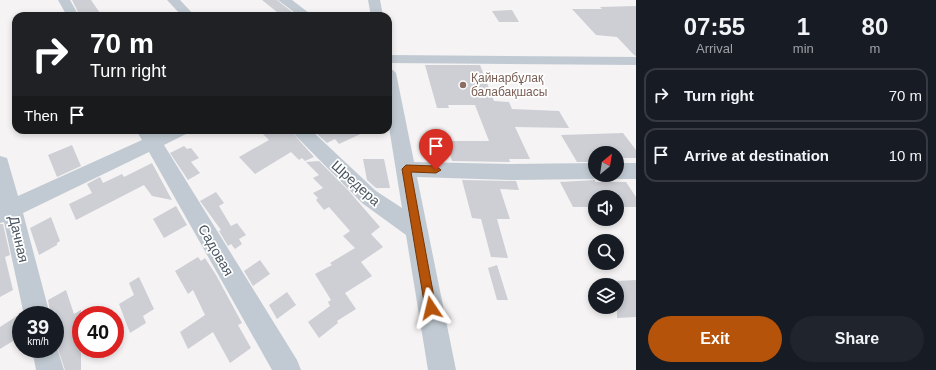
<!DOCTYPE html>
<meta charset="utf-8">
<style>
:root{--surface:#171b24;--page:#20242c;--text:#f1f3f6;--muted:#9ea1a6;--line:#363941;--accent:#b45309}
body{margin:0;font-family:Arial,sans-serif;background:var(--page);color:var(--text);height:100vh;display:flex;flex-direction:column;font-size:15px;white-space:nowrap}
*{box-sizing:border-box;margin:0}
p{font-size:13px;color:var(--muted)}
.icon{flex:none;width:22px;height:22px;fill:none;stroke:currentColor;stroke-width:2;stroke-linecap:round;stroke-linejoin:round}
.map{position:relative;flex:1;overflow:hidden}
.sheet{display:flex;flex-direction:column;background:var(--surface);width:300px}
.sheet>*{flex:none}
.banner{position:absolute;left:12px;top:12px;width:380px;height:122px;border-radius:12px;box-shadow:0 2px 6px #0003;background:#202124;color:#fff;overflow:hidden}
.needle{width:26px;rotate:30deg}
.controls{position:absolute;left:588px;top:146px;display:grid;gap:8px}
.controls a{display:grid;place-items:center;width:36px;height:36px;border-radius:50%;background:var(--surface);box-shadow:0 2px 6px #0003;font-size:20px}
.speed{position:absolute;left:12px;top:306px;display:flex;gap:8px;font-size:20px;font-weight:700;text-align:center}
.speed>*{display:grid;place-content:center;width:52px;height:52px;border-radius:50%;background:var(--surface);box-shadow:0 2px 6px #0003;line-height:1}
.speed small{font-size:10px;font-weight:400}
.speed .limit{border:6px solid #d22;background:#fff;color:#111}
.pin{position:absolute;display:grid;place-items:center;width:34px;height:34px;color:#fff;margin:-41px -17px;border-radius:50% 50% 50% 0;rotate:-45deg;box-shadow:0 0 4px #0007}
.pin .icon{rotate:45deg}
.me{position:absolute;width:44px;margin:-22px;rotate:350deg;stroke-linejoin:round;filter:drop-shadow(0 0 3px #0008)}
.turn{display:flex;align-items:center;gap:14px;height:84px;padding:0 12px;font-size:18px}
.turn .icon{width:52px;height:52px;stroke-width:2.5}
.turn b{display:block;font-size:28px;line-height:34px}
.then{display:flex;align-items:center;height:38px;padding:0 12px;background:#0003;gap:8px;font-size:15px}
.eta{display:flex;justify-content:space-evenly;align-items:center;height:68px;text-align:center}
.eta b{font-size:24px;font-weight:700;line-height:28px}
.action{display:flex;gap:8px;margin-top:auto;padding:8px 12px}
.action a{flex:1;height:46px;border-radius:24px;background:var(--accent);color:#fff;font-size:16px;font-weight:700;line-height:46px;text-align:center}
.action a+a{background:var(--page);color:var(--text)}
ul{padding:0;list-style:none}
li{display:flex;align-items:center;gap:12px;height:54px;margin:0 8px 6px;padding:0 4px;border:2px solid var(--line);border-radius:12px}
li div{flex:1}
li b{display:block;font-size:15px}
li em{font-style:normal}
main{display:flex;flex:1;min-height:0}
.map>svg:first-child{display:block}
.building{fill:#cdcfd5}
.lines{fill:none;stroke-linecap:round;stroke-linejoin:round}
.minor{fill:#c1cad2;fill-rule:evenodd}
.route{fill:#b45309;stroke:#753606}
.education-dot{fill:#8d6e63;stroke:#fff;stroke-width:1.5}
.labels{text-anchor:middle;stroke-width:3.5;stroke-linejoin:round;paint-order:stroke}
.far-education-label{font-size:12px;fill:#785e54;stroke:#fff;text-anchor:start}
.street-label{font-size:14px;fill:#4a5661;stroke:#fff}
</style>
<main>
<div class="map">
<svg width="636" height="370" viewBox="0 0 636 370">
<rect width="100%" height="100%" fill="#f5f3f3"/>
<path class="building" d="M72,0h19l9,13 -11,3h-9z
M262,0h15l20,16h-15z
M636,6v50l-2,-1 -17,-18 -21,-2 -24,-26h30l-2,-2z
M512,10l7,12h-20l-7,-11z
M425,65h55l14,36 15,1 3,7 47,2 10,17 -54,-1 15,32h-21l1,3 -58,-1 -6,-20h43l-14,-36h-27l1,3h-12z
M259,130h31l24,27 -9,4 -3,-3 -3,2 -8,-8 -36,22 -16,-17 30,-17z
M313,130h56l-30,14 -4,-5 -8,4z
M623,133l13,17v8h-19v-5h-22v9h-18l-16,-27z
M72,145l9,21 -24,11 -9,-22z
M184,146l3,3 4,-1 8,10 -8,4 9,11 -12,7 -18,-27z
M363,159h21l6,29h-14l-9,-8z
M319,161l28,28 33,38 -9,7 12,13 -22,15 11,14 -27,17 11,16 -19,12 1,2 -19,15 -11,-16 22,-16 -2,-4 3,-2 -16,-26 17,-9 -2,-2 25,-15 -12,-12 7,-5 -21,-24 -5,3 -8,-10 2,-2 -5,-5 10,-5 -10,-10 6,-3 -13,-13z
M152,163l20,37 -20,-4 -8,-11 -68,35 -7,-16 23,-11 -5,-9 13,-7 3,6 19,-9 2,3z
M462,180l54,1 3,9 -19,-1 10,30h-13l11,39 -17,-1 -10,-38 -9,-1z
M595,180v2h31l10,15v10h-19v-10h-22v10h-22l-13,-25z
M216,192l8,11 -5,3 12,20 6,-3 9,12 -7,4 3,5 -7,5 -4,-5 -3,2 -9,-15 2,-1 -21,-29z
M176,206l11,19 -23,13 -11,-19z
M51,217l9,24 -3,2v2l-18,10 -9,-27z
M0,224h3l7,31 -5,2 8,33 -13,7z
M198,257l3,4 4,-3 11,17 26,48 -4,2 13,23 -21,15 -17,-31 -25,17 -8,-17 25,-17 -12,-25 -5,4 -13,-23z
M260,260l10,14 -17,12 -9,-15z
M497,265l11,35h-11l-9,-32z
M139,277l15,32 -11,7 3,7 -16,10 -11,-29 15,-9 -5,-12z
M636,280v37l-19,1v-37z
M66,290l8,24 7,-4v60h-16l-10,-30v-25h-4l-3,-15z
M287,292l9,13 -19,14 -8,-14z
M17,316l4,12v8l-21,13v-22z"/>
<g class="lines">
<path class="minor" d="M58,0h12l9,16h-12z
M167,0h13l15,16h-13z
M278,0h14l21,16h-14z
M368,0h12l3,16h-12z
M388,55l248,2v8l-248,-2z
M388,68l5,2 3,3 18,89 98,2 83,-1v12h8l-8,4 -83,1 -95,-3 39,193h-28l-22,-135 -44,-32 -68,-69 -3,-4h20l65,61 26,17 -14,-87z
M136,130h18l2,3 8,-3h25l-3,4 -22,11 133,215 4,10h-29l-123,-218 -126,61 27,102h-26l-20,-93 -4,1v-67l7,2 11,38 124,-56z
M617,163h19v16h-19l-7,-3 -1,-1h8z
M55,341l9,29h-28l-4,-21h23z"/>
</g>
<path class="route" d="M406,165l30,1 5,4 -5,3 -25,-1 25,136 -1,4 -4,2 -4,-2 -2,-4 -23,-139z"/>
<circle class="education-dot" cx="463" cy="85" r="4"/>
<g class="labels">
<g class="far-education-label">
<text x="471" y="82">Қайнарбұлақ<tspan x="471" dy="14">балабақшасы</tspan></text>
</g>
<g class="street-label">
<text transform="translate(356 183) rotate(42)" y="5">Шредера</text>
<text transform="translate(19 239) rotate(77)" y="5">Дачная</text>
<text transform="translate(216 250) rotate(60)" y="5">Садовая</text>
</g>
</g>
</svg>
<div class="controls">
<a><svg class="needle" viewBox="-14 -14 28 28"><path d="M0-13l5 13h-10z" fill="#e53935"/><path d="M0 13l5-13h-10z" fill="#9ea1a6"/></svg></a>
<a><svg class="icon" aria-label="sound" viewBox="0 0 24 24"><path d="M4 9h4l5-4v14l-5-4H4zM17 9q2 3 0 6"/></svg></a>
<a><svg class="icon" aria-label="search" viewBox="0 0 24 24"><circle cx="10" cy="10" r="6"/><path d="M15 15l6 6"/></svg></a>
<a><svg class="icon" aria-label="layers" viewBox="0 0 24 24"><path d="M12 4l9 5-9 5-9-5zM3 14l9 5 9-5"/></svg></a>
</div>
<div class="speed"><div>39<small>km/h</small></div><div class="limit">40</div></div>
<div class="pin" style="left:436px;top:170px;background:#d93025"><svg class="icon" aria-label="arrive" viewBox="0 0 24 24"><path d="M6 21V4h12l-3 4 3 4H6"/></svg></div>
<svg class="me" style="left:431px;top:308px" viewBox="-20 -20 40 40"><path d="M0-17L14 15 0 8-14 15z" fill="#b45309" stroke="#fff" stroke-width="4"/></svg>
<div class="banner">
<div class="turn"><svg class="icon" aria-label="right" viewBox="0 0 24 24"><path d="M7 20v-9h11M14 6l5 5-5 5"/></svg><div><b>70 m</b>Turn right</div></div>
<div class="then">Then<svg class="icon" aria-label="arrive" viewBox="0 0 24 24"><path d="M6 21V4h12l-3 4 3 4H6"/></svg></div>
</div>
</div>
<section class="sheet">
<div class="eta">
<div><b>07:55</b><p>Arrival</p></div>
<div><b>1</b><p>min</p></div>
<div><b>80</b><p>m</p></div>
</div>
<ul>
<li><svg class="icon" aria-label="right" viewBox="0 0 24 24"><path d="M7 20v-9h11M14 6l5 5-5 5"/></svg><div><b>Turn right</b></div><em>70 m</em></li>
<li><svg class="icon" aria-label="arrive" viewBox="0 0 24 24"><path d="M6 21V4h12l-3 4 3 4H6"/></svg><div><b>Arrive at destination</b></div><em>10 m</em></li>
</ul>
<div class="action"><a>Exit</a><a>Share</a></div>
</section>
</main>
